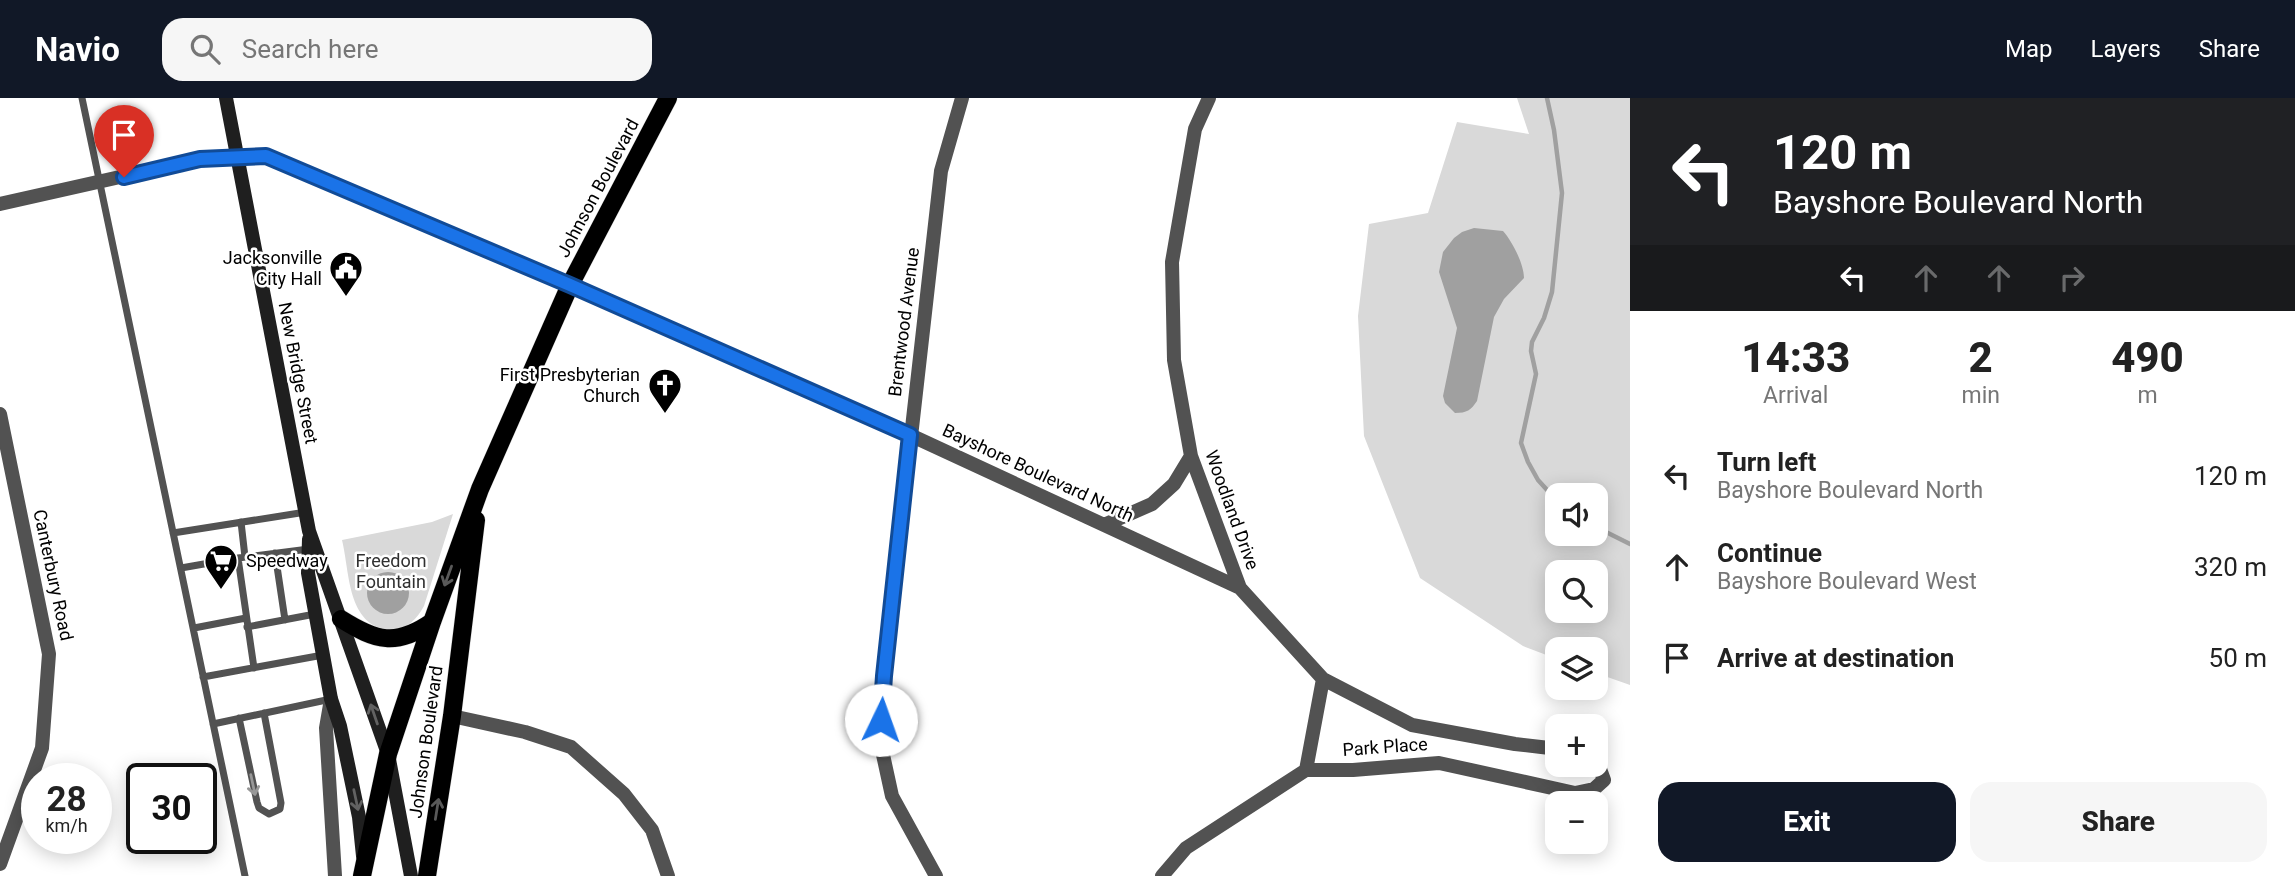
<!DOCTYPE html>
<meta charset="utf-8">
<style>
:root{--surface:#fff;--page:#f6f6f6;--text:#222;--muted:#767676;--accent:#111827}
body{margin:0;font-family:Roboto,sans-serif;background:var(--page);color:var(--text);height:100vh;display:flex;flex-direction:column;font-size:26px;white-space:nowrap}
*{box-sizing:border-box;margin:0}
p{font-size:23px;color:var(--muted)}
.icon{flex:none;width:38px;height:38px;fill:none;stroke:currentColor;stroke-width:2;stroke-linecap:round;stroke-linejoin:round}
.map{position:relative;flex:1;overflow:hidden}
.sheet{display:flex;flex-direction:column;background:var(--surface);width:665px}
.sheet>*{flex:none}
.top-card{background:#202124;color:#fff;overflow:hidden}
.fabs{position:absolute;left:1545px;top:385px;display:grid;gap:14px}
.fabs a{display:grid;place-items:center;width:63px;height:63px;border-radius:14px;background:var(--surface);box-shadow:0 4px 18px #0003;font-size:35px}
.speed{position:absolute;left:21px;top:665px;display:flex;gap:14px;font-size:35px;font-weight:700;text-align:center}
.speed>*{display:grid;place-content:center;width:91px;height:91px;border-radius:50%;background:var(--surface);box-shadow:0 4px 18px #0003;line-height:1}
.speed small{font-size:18px;font-weight:400}
.speed .limit{border:4px solid #111;border-radius:10px;background:#fff;color:#111}
.pin{position:absolute;display:grid;place-items:center;width:60px;height:60px;color:#fff;margin:-72px -30px;border-radius:50% 50% 50% 0;rotate:-45deg;box-shadow:0 0 7px #0007}
.pin .icon{rotate:45deg}
.me{position:absolute;width:77px;margin:-38px;rotate:3deg;stroke-linejoin:round;filter:drop-shadow(0 0 5px #0008)}
.turn{display:flex;align-items:center;gap:24px;height:147px;padding:0 28px;font-size:32px}
.turn .icon{width:91px;height:91px;stroke-width:2.5}
.turn b{display:block;font-size:49px;line-height:60px}
.lanes{display:flex;align-items:center;height:66px;padding:0 28px;background:#0003;justify-content:center;gap:35px;direction:ltr}
.lanes .off{opacity:.35}
.eta{display:flex;justify-content:space-evenly;align-items:center;height:119px;text-align:center}
.eta b{font-size:42px;font-weight:800;line-height:49px}
.action{display:flex;gap:14px;margin-top:auto;padding:14px 28px}
.action a{flex:1;height:80px;border-radius:21px;background:var(--accent);color:#fff;font-size:28px;font-weight:800;line-height:80px;text-align:center}
.action a+a{background:var(--page);color:var(--text)}
ul{padding:0;list-style:none}
li{display:flex;align-items:center;gap:21px;height:91px;padding:0 28px}
li div{flex:1}
li b{display:block;font-size:26px}
li em{font-style:normal}
header{display:flex;align-items:center;gap:42px;box-sizing:border-box;height:98px;padding:0 35px;background:var(--accent);color:#fff}
header strong{font-size:33px}
nav{display:flex;gap:38px;margin-inline-start:auto;font-size:24px}
.search{width:490px;height:63px;background:var(--page);display:flex;align-items:center;gap:18px;box-sizing:border-box;padding:0 24px;border-radius:21px;color:var(--muted);font-size:26px}
main{display:flex;flex:1;min-height:0}
.map>svg:first-child{display:block}
.green{fill:#d9d9d9;fill-rule:evenodd}
.water{fill:#a0a0a0}
.lines{fill:none;stroke-linecap:round;stroke-linejoin:round}
.stream{stroke:#a0a0a0;stroke-width:4.5}
.primary-casing{stroke:#dbdbdb;stroke-width:19}
.lane{stroke:#525252;stroke-width:7}
.street{stroke:#525252;stroke-width:14}
.secondary{stroke:#1f1f1f;stroke-width:14}
.primary{stroke:#000;stroke-width:18}
.oneway{stroke:#595959}
.oneway2{stroke:#626262}
.oneway3{stroke:#979797}
.route-casing{stroke:#114b97;stroke-width:18}
.route{stroke:#1a73e8;stroke-width:12}
.labels{text-anchor:middle;stroke-width:5;stroke-linejoin:round;paint-order:stroke}
.street-label{font-size:18px;fill:#000;stroke:#fff}
.poi-label{font-size:18px;fill:#000;stroke:#fff;text-anchor:end}
.park-label{font-size:18px;fill:#303030;stroke:#fff}
</style>
<header>
<strong>Navio</strong>
<div class="search"><svg class="icon" aria-label="search" viewBox="0 0 24 24"><circle cx="10" cy="10" r="6"/><path d="M15 15l6 6"/></svg>Search here</div>
<nav><a>Map</a><a>Layers</a><a>Share</a></nav>
</header>
<main>
<div class="map">
<svg width="1630" height="778" viewBox="0 0 1630 778">
<rect width="100%" height="100%" fill="#fff"/>
<path class="green" d="M1517,0h113v587l-34,-12v-24h-38l-1,10 -34,-13 -103,-68 -56,-142 -6,-120 11,-92 59,-11 29,-91 72,12zM1558,397h38v39h-38zM1558,474h38v39h-38z
M453,416l-29,92c-7,13 -19,26 -35,24 -42,-5 -39,-57 -47,-90l90,-18z"/>
<path class="water" d="M1474,130l29,3c9,10 21,33 21,47l-20,21 -10,18 -17,84c-6,9 -10,12 -22,12l-10,-10 -2,-7 14,-68 -18,-56 4,-20 11,-14 8,-6z
M367 495a21 21 0 1 1 42 0a21 21 0 1 1-42 0Z"/>
<g class="lines">
<path class="stream" d="M1547,0l7,32 8,63 -10,99 -8,26 -12,24 -1,9 5,23 -15,69 7,19 10,18 20,22
M1596,429l34,17"/>
<defs>
<path id="primary" d="M341,521c35,22 55,28 91,3
M362,778l26,-122 44,-132 48,-133 90,-204 98,-187
M427,778l25,-160 24,-196"/>
</defs>
<use href="#primary" class="primary-casing"/>
<path class="lane" d="M82,0l163,778
M241,424l4,35
M173,435l133,-21
M275,455l10,67
M181,470l57,-10
M247,529l68,-13
M194,530l52,-10
M254,570l-16,-110 71,-9
M203,579l120,-22
M239,620l18,84 2,6 10,6 11,-5 1,-6 -17,-90
M213,626l118,-25"/>
<path class="street" d="M1209,0l-14,31 -23,133 2,98 17,96 49,132 83,91 89,46 103,19 43,5
M0,106l200,-45 66,-3 304,129 340,150 330,153
M0,316l49,240 -7,94 -42,116
M1104,427l48,-21 22,-20 17,-28
M331,601l-5,29 9,148
M452,618l73,16 46,15 53,47 28,36 16,46
M1306,672h47l86,-7 136,30 19,-4 10,-9 -8,-22
M936,778l-44,-80 -12,-55 4,-65 57,-505 21,-73
M1162,778l24,-28 120,-78 17,-91"/>
<path class="secondary" d="M226,0l83,433 79,223 23,122
M309,441l-1,34 23,126 9,27 19,91 4,39"/>
<use href="#primary" class="primary"/>
</g>
<defs><path id="oneway-shaft" d="M-6 0H5M1.5-3L5.5 0L1.5 3" fill="none" stroke-width="1.6" stroke-linecap="round" stroke-linejoin="round" transform="scale(1.75)"/></defs>
<g class="oneway">
<use href="#oneway-shaft" transform="translate(448 478) rotate(110)"/>
<use href="#oneway-shaft" transform="translate(437 711) rotate(-81)"/>
</g>
<g class="oneway2">
<use href="#oneway-shaft" transform="translate(374 616) rotate(-109)"/>
<use href="#oneway-shaft" transform="translate(356 702) rotate(78)"/>
</g>
<use class="oneway3" href="#oneway-shaft" transform="translate(253 687) rotate(78)"/>
<g class="lines">
<defs>
<path id="route" d="M124,79l76,-18 66,-3 304,129 340,150 -26,241 -3,44"/>
</defs>
<use href="#route" class="route-casing"/>
<use href="#route" class="route"/>
</g>
<defs>
<symbol id="civic-pin" viewBox="-11 -11 22 30"><path d="M0 17L-7.5 6A9.5 9.5 0 1 1 7.5 6Z" fill="#000" stroke="#fff"/><path d="M-.6-6.5H3V-4.5H.6V-3L4-1V1h2V6H-6V1h2V-1L-.6-3ZM-1.2 2.5V6h2.4V2.5Z" fill="#fff"/></symbol>
<symbol id="church-pin" viewBox="-11 -11 22 30"><path d="M0 17L-7.5 6A9.5 9.5 0 1 1 7.5 6Z" fill="#000" stroke="#fff"/><path d="M-1.2-6h2.4v3.5h3.3v2.4h-3.3V6h-2.4V-.1h-3.3v-2.4h3.3Z" fill="#fff"/></symbol>
<symbol id="supermarket-pin" viewBox="-11 -11 22 30"><path d="M0 17L-7.5 6A9.5 9.5 0 1 1 7.5 6Z" fill="#000" stroke="#fff"/><path d="M-6-5.5h2.5l.6 2H6L4.5 2H-2.5L-4.4-4H-6ZM-1.5 3.2a1.3 1.3 0 1 0 .1 0ZM3 3.2a1.3 1.3 0 1 0 .1 0Z" fill="#fff"/></symbol>
</defs>
<g fill-rule="evenodd">
<use href="#civic-pin" x="327" y="151" width="38" height="52"/>
<use href="#church-pin" x="646" y="268" width="38" height="52"/>
<use href="#supermarket-pin" x="202" y="444" width="38" height="52"/>
</g>
<g class="labels">
<g class="street-label">
<text transform="translate(598 90) rotate(-62)" y="6">Johnson Boulevard</text>
<text transform="translate(904 224) rotate(-83)" y="6">Brentwood Avenue</text>
<text transform="translate(298 275) rotate(79)" y="6">New Bridge Street</text>
<text transform="translate(1038 375) rotate(25)" y="6">Bayshore Boulevard North</text>
<text transform="translate(1232 412) rotate(70)" y="6">Woodland Drive</text>
<text transform="translate(53 477) rotate(78)" y="6">Canterbury Road</text>
<text transform="translate(426 644) rotate(-82)" y="6">Johnson Boulevard</text>
<text transform="translate(1385 649) rotate(-4)" y="6">Park Place</text>
</g>
<g class="poi-label">
<text x="322" y="166">Jacksonville<tspan x="322" dy="21">City Hall</tspan></text>
<text x="640" y="283">First Presbyterian<tspan x="640" dy="21">Church</tspan></text>
<text x="246" y="469" text-anchor="start">Speedway</text>
</g>
<g class="park-label">
<text x="391" y="469">Freedom<tspan x="391" dy="21">Fountain</tspan></text>
</g>
</g>
</svg>
<div class="fabs">
<a><svg class="icon" aria-label="sound" viewBox="0 0 24 24"><path d="M4 9h4l5-4v14l-5-4H4zM17 9q2 3 0 6"/></svg></a>
<a><svg class="icon" aria-label="search" viewBox="0 0 24 24"><circle cx="10" cy="10" r="6"/><path d="M15 15l6 6"/></svg></a>
<a><svg class="icon" aria-label="layers" viewBox="0 0 24 24"><path d="M12 4l9 5-9 5-9-5zM3 14l9 5 9-5"/></svg></a>
<a>+</a>
<a>−</a>
</div>
<div class="speed"><div>28<small>km/h</small></div><div class="limit">30</div></div>
<div class="pin" style="left:124px;top:79px;background:#d93025"><svg class="icon" aria-label="arrive" viewBox="0 0 24 24"><path d="M6 21V4h12l-3 4 3 4H6"/></svg></div>
<svg class="me" style="left:881px;top:622px" viewBox="-20 -20 40 40"><circle r="19" fill="#fff"/><path d="M0-13L10 11 0 6-10 11z" fill="#1a73e8"/></svg>
</div>
<section class="sheet">
<div class="top-card">
<div class="turn"><svg class="icon" aria-label="left" viewBox="0 0 24 24"><path d="M17 20v-9H6M10 6l-5 5 5 5"/></svg><div><b>120 m</b>Bayshore Boulevard North</div></div>
<div class="lanes"><svg class="icon" aria-label="left" viewBox="0 0 24 24"><path d="M17 20v-9H6M10 6l-5 5 5 5"/></svg><svg class="icon off" aria-label="ahead" viewBox="0 0 24 24"><path d="M12 20V5M6 11l6-6 6 6"/></svg><svg class="icon off" aria-label="ahead" viewBox="0 0 24 24"><path d="M12 20V5M6 11l6-6 6 6"/></svg><svg class="icon off" aria-label="right" viewBox="0 0 24 24"><path d="M7 20v-9h11M14 6l5 5-5 5"/></svg></div>
</div>
<div class="eta">
<div><b>14:33</b><p>Arrival</p></div>
<div><b>2</b><p>min</p></div>
<div><b>490</b><p>m</p></div>
</div>
<ul>
<li><svg class="icon" aria-label="left" viewBox="0 0 24 24"><path d="M17 20v-9H6M10 6l-5 5 5 5"/></svg><div><b>Turn left</b><p>Bayshore Boulevard North</p></div><em>120 m</em></li>
<li><svg class="icon" aria-label="ahead" viewBox="0 0 24 24"><path d="M12 20V5M6 11l6-6 6 6"/></svg><div><b>Continue</b><p>Bayshore Boulevard West</p></div><em>320 m</em></li>
<li><svg class="icon" aria-label="arrive" viewBox="0 0 24 24"><path d="M6 21V4h12l-3 4 3 4H6"/></svg><div><b>Arrive at destination</b></div><em>50 m</em></li>
</ul>
<div class="action"><a>Exit</a><a>Share</a></div>
</section>
</main>
